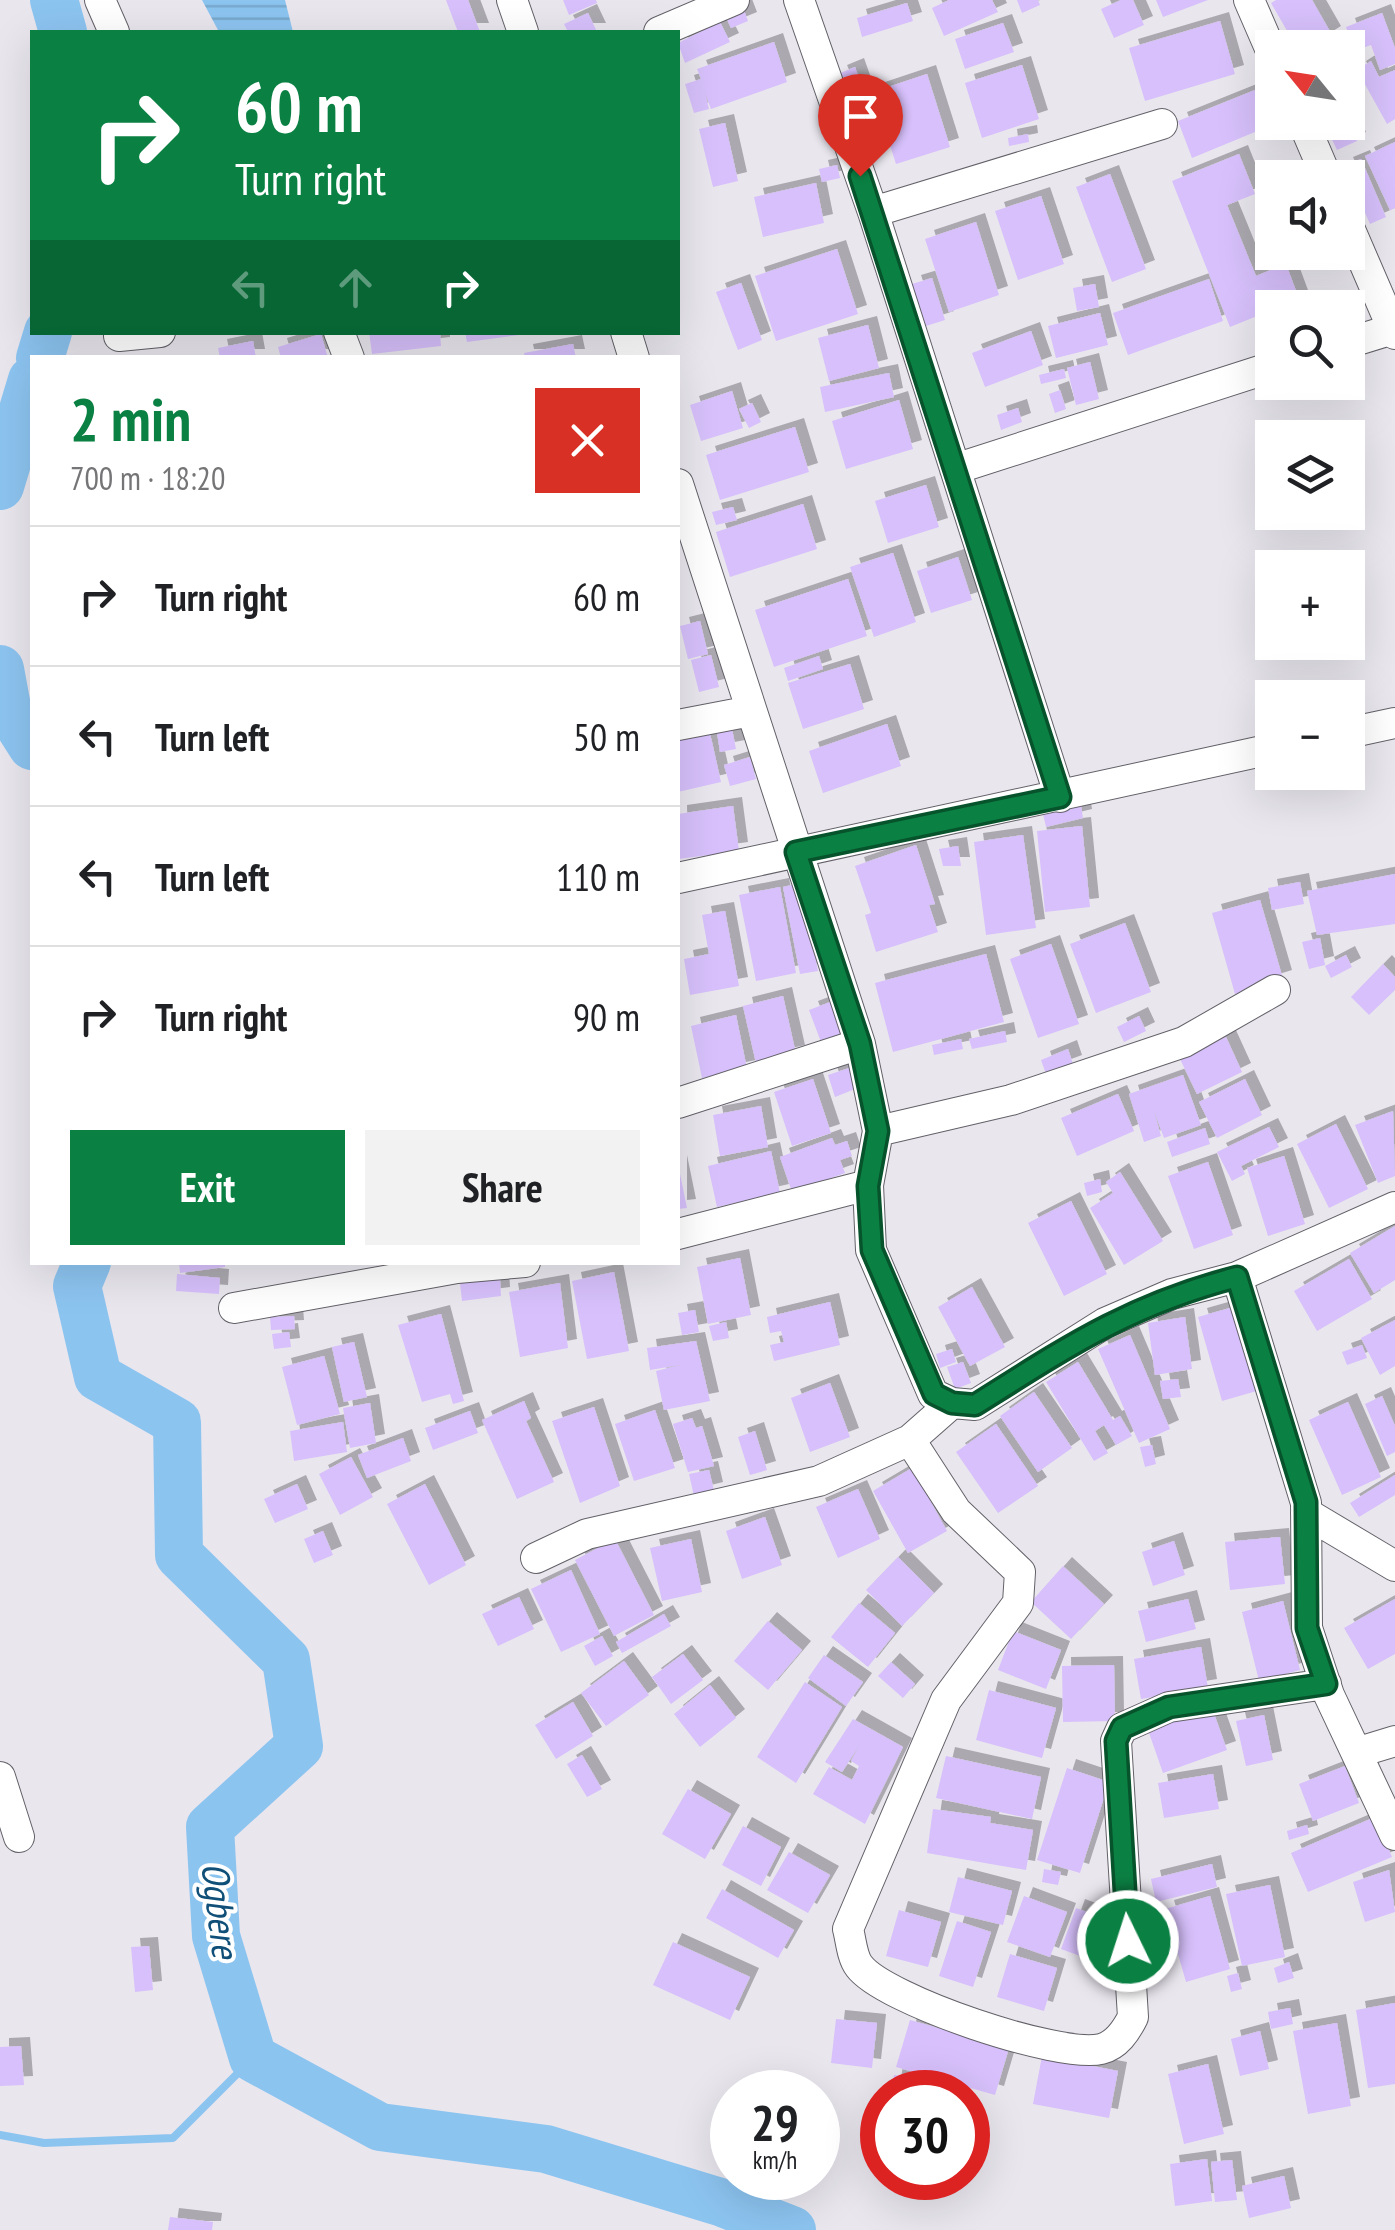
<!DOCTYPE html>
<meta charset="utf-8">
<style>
:root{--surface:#fff;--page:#f2f2f2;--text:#202124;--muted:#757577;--line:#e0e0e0;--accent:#0b8043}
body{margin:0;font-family:"PT Sans Narrow",sans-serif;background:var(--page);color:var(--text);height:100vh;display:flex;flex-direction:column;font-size:38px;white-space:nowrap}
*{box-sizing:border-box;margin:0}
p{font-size:32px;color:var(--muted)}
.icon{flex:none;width:55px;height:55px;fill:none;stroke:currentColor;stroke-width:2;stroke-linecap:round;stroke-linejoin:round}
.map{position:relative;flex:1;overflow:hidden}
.side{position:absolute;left:30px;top:355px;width:650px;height:910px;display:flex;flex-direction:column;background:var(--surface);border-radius:0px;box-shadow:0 10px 40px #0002}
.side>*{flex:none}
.hud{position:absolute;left:30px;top:30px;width:650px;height:305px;border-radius:0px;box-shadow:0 10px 40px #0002;background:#0b8043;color:#fff;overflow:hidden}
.needle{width:65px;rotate:300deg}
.controls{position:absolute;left:1255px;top:30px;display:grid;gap:20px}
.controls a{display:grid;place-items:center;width:110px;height:110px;border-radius:0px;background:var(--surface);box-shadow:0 10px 40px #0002;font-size:50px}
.speed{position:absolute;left:710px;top:2070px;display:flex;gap:20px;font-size:50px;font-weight:700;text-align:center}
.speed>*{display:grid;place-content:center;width:130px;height:130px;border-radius:50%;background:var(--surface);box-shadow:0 10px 40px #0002;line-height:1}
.speed small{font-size:25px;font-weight:400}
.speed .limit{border:15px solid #d22;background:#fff;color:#111}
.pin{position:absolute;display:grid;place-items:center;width:85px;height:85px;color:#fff;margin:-102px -42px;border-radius:50% 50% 50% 0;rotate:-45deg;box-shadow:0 0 10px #0007}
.pin .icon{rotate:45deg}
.me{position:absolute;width:110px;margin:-55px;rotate:356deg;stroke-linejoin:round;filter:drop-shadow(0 0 8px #0008)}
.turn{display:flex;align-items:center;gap:35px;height:210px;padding:0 40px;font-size:45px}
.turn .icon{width:130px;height:130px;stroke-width:2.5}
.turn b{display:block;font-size:70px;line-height:85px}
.lanes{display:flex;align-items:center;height:95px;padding:0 40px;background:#0003;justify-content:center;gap:50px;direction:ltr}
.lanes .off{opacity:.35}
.round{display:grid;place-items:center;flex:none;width:105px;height:105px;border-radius:0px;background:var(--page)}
.overview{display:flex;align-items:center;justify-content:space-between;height:170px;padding:0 40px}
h1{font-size:60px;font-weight:700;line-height:75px;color:var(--accent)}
.button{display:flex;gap:20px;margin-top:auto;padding:20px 40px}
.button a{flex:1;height:115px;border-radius:0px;background:var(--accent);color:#fff;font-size:40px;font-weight:700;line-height:115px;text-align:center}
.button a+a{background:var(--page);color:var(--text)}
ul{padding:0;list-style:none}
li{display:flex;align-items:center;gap:30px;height:140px;padding:0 40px;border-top:2px solid var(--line)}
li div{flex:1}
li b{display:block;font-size:38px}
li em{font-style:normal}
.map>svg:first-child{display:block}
.water{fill:url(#water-rules)}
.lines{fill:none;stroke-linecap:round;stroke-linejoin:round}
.stream{stroke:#8cc4f0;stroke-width:8}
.river{stroke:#8cc4f0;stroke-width:48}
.building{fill:#d7c0fb;filter:url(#shadow)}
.street-casing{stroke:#636168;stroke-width:32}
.street{stroke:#fff;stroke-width:30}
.route-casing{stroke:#07532c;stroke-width:25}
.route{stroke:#0b8043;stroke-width:18}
.labels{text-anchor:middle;stroke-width:8;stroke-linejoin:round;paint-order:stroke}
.water-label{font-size:38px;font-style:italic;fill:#0f4f78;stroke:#fff}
</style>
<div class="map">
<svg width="1395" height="2230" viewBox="0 0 1395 2230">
<defs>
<pattern id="water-rules" width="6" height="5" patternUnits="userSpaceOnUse" patternTransform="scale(2.5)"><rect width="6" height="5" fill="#8cc4f0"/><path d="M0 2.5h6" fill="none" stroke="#78a8cd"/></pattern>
<filter id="shadow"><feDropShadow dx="9" dy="-9" stdDeviation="0" flood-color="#0004"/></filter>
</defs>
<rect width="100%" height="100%" fill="#e9e6ee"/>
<path class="water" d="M202,0h83l8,32h-74z"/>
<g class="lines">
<path class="stream" d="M0,2135l44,8 129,-5 80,-80"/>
<path class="river" d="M54,0l9,32
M40,358l8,-26
M0,486l32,-106
M0,669l7,38 25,39
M87,1262l-10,24 21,91 79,45 2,133 107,105 13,86 -89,81 6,109 37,122 127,69 166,22 174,53 72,28"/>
</g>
<path class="building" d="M446,0h22l12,32h-22z
M563,0h33l1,3 -28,12z
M949,0h43l6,12 -54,24 -12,-28z
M1017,0h21l2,5 -18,8z
M1121,0h12l11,25 -30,13 -13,-29z
M1156,0h52l-45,17z
M1276,0h36l20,35 -21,13h-14l-26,-45z
M907,3l6,18 -51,16 -5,-19z
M743,8l5,13 -17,7 -5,-11z
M588,13l9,19h-29l-4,-8z
M1382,13l13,35v16l-15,6 -9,-25 -17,6 -8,-24z
M1220,21l15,53 -90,27 -16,-53z
M720,22l10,20 -45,21 -7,-20z
M1003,23l11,29 -49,17 -10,-30z
M774,42l13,40 -76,27 -6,-16 4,16 -15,4 -9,-29 16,-5 -4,-10z
M1371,61l8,16 16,-7v49l-8,5 -30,-54z
M1022,65l17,54 -57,19 -17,-55z
M855,67l6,17 -16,6 -7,-16z
M927,74l23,73 -54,17 -23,-72z
M1265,86l7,20v19l-80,33 -14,-37z
M725,123l13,58 -25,6 -14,-58z
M1349,123l8,18 -20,9 -8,-17z
M1028,134l1,8 -20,4 -1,-8z
M1395,142v66l-5,2 -25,-54z
M1239,154l16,40 -28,11 29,71 30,-12 13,35 -69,28 -58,-146z
M1361,159l25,58 -16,7 -26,-58z
M837,165l3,13 -18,4 -3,-13z
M1110,174l36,95 -34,13 -36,-95z
M816,183l8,40 -61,14 -9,-40z
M1041,196l23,68 -46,16 -23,-69z
M976,222l23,73 -50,17 -24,-73z
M837,249l21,65 -82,27 -21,-65z
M932,278l13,42 -19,6 -14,-42z
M1209,279l14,42 -95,34 -15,-42z
M741,283l21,57 -24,10 -22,-58z
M1095,284l4,23 -22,4 -4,-23z
M1100,313l8,32 -52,13 -8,-32z
M868,325l11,43 -50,13 -11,-43z
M1031,331l12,34 -58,22 -13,-34z
M369,332h71l1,14 -69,8z
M465,332h54v3l-52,7z
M321,334l7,24h-47l-3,-11z
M253,341l3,17h-36l-2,-10z
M573,344l3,14h-51l-1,-5z
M1090,362l9,37 -23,6 -9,-37z
M1064,369l2,9 -25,6 -2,-9z
M889,373l5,24 -69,15 -5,-25z
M1060,390l6,19 -11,4 -6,-19z
M732,391l11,37 -42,13 -11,-36z
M899,400l14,49 -67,20 -14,-48z
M752,403l9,19 -12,6 -10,-19z
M1018,408l4,14 -21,8 -4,-15z
M795,427l14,45 -89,28 -14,-45z
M926,485l13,42 -51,16 -13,-42z
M803,504l14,45 -87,28 -14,-45z
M733,507l4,13 -21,5 -4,-13z
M893,553l23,69 -42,15 -24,-70z
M958,557l14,43 -41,13 -14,-42z
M848,579l19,57 -93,31 -19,-57z
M700,621l8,33 -20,5 -8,-33z
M711,655l8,32 -20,5 -8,-32z
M819,656l4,13 -35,12 -4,-13z
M850,664l14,45 -61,20 -15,-46z
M707,720l14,62 -43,10v-65z
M887,724l14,42 -78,27 -14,-42z
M732,729l4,20 -16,3 -3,-20z
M750,757l6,22 -26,7 -6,-21z
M733,806l6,45 -60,8 -1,-45z
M1081,806l2,12 -37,9 -3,-13z
M1082,826l8,81 -45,5 -8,-81z
M1023,835l13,93 -50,7 -12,-93z
M916,845l19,59 -6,1 9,27 -62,20 -11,-37 6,-2 -16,-47z
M958,846l3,20h-18l-4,-17z
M1395,874v50l-78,11 -10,-44z
M1300,882l4,22 -32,6 -4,-22z
M801,883l17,88 -18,3 -17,-87z
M780,887l16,86 -40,8 -17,-86z
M1260,900l23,79 -48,15 -23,-81z
M725,911l14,75 -49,9 -6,-36 25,-5 -7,-39z
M1125,923l26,69 -55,21 -26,-69z
M1320,938l5,27 -16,4 -7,-27z
M1051,944l28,80 -41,14 -28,-79z
M986,954l18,68 -111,30 -18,-69z
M1346,955l6,12 -21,11 -6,-12z
M1383,964l12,13v13l-26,25 -18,-18z
M783,996l13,58 -40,9 -13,-57z
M833,1001l12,32 -24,9 -12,-32z
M736,1015l11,54 -45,9 -11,-52z
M1139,1016l7,15 -22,11 -7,-15z
M1005,1031l2,11 -35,7 -3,-10z
M1226,1037l16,35 -45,22 -17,-35z
M961,1039l2,10 -29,6 -2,-10z
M1068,1049l5,15 -27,10 -5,-14z
M849,1068l6,21 -20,8 -7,-22z
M1183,1075l18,50 -37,13 -10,-27 7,25 -17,6 -15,-48z
M813,1079l18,54 -39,13 -18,-54z
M1245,1079l17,36 -45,23 -18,-36z
M1118,1094l16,37 -57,25 -16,-38z
M761,1106l7,41 -48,9 -7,-41z
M1393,1111l2,65 -17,7 -23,-58z
M1336,1124l32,65 -39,19 -32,-64z
M1269,1127l10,20 -38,19 4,8 -13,7 -15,-29z
M1205,1128l5,16 -38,13 -5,-15z
M832,1138l3,7 12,-4 5,15 -12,4 5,13 -53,19 -12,-35z
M771,1151l9,42 -63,14 -9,-41z
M1284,1156l21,68 -37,12 -21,-68z
M1208,1162l25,73 -39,14 -26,-73z
M678,1164l9,44 -9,1z
M1120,1172l43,69 -39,24 -34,-57 23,-15 -7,-11z
M1100,1179l2,13 -15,4 -3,-13z
M1071,1201l36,73 -43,22 -36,-73z
M1395,1226v54l-21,13 -24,-40z
M740,1258l11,57 -43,9 -11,-57z
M1349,1259l23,40 -55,32 -23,-40z
M179,1262h46v5l-45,6z
M614,1272l15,79 -42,8 -15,-78z
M177,1274l43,4 -1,16 -43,-3z
M500,1279l1,17 -39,5 -2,-18z
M560,1283l8,65 -48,9 -11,-65z
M972,1287l33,60 -35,19 -32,-59z
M830,1302l10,43 -66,16 -4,-16 14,-3 -3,-11 -11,2 -3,-16z
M1237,1306l23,84 -38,11 -24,-84z
M695,1310l4,22 -17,3 -4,-22z
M441,1314l23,87 -11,3 -3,-10 -28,8 -24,-77z
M294,1316l1,13 -24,1 -1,-13z
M1185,1317l7,52 -37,6 -7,-52z
M1395,1320v46l-15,9 -19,-37z
M726,1322l3,16 -16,3 -4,-15z
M289,1332l2,15 -17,2 -2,-15z
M1130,1335l40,94 -31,14 -41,-94z
M696,1341l14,60 -46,9 -8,-39 24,-6 -30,5 -3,-22z
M354,1342l13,55 -23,5 -12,-55z
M1362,1345l5,13 -20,7 -5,-13z
M952,1349l4,13 -16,6 -4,-14z
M324,1356l16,58 -43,11 -15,-58z
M963,1362l8,21 -16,6 -8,-22z
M1078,1362l35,58 7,-4 12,20 -16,9 -12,-20 -9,6 13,22 -14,8 -48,-79z
M1178,1379l3,18 -18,2 -3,-18z
M830,1383l20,54 -40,15 -19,-54z
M1034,1392l38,56 -34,24 -38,-56z
M1382,1396l13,30v26l-8,4 -22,-52z
M524,1401l7,17 -5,3 28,61 -37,17 -35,-79z
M1348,1402l33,75 -39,18 -33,-75z
M370,1403l6,40 -26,5 -7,-40z
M594,1407l26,79 -40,17 -28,-82z
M655,1410l20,58 -41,13 -19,-57z
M470,1411l8,22 -45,17 -8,-22z
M692,1418l4,10 6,-2 12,40 -26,6 -15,-48z
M343,1422l4,30 -53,9 -4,-30z
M996,1424l42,62 -40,27 -42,-61z
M755,1431l12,39 -17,5 -12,-38z
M403,1438l8,23 -44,17 -9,-23z
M1152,1445l4,19 -11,3 -5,-20z
M351,1457l22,40 -33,18 -21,-41z
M912,1468l35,63 -39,22 -35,-62z
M709,1470l5,21 -20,5 -5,-22z
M1395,1475v20l-36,22 -9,-14z
M297,1484l11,25 -33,14 -11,-24z
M425,1484l41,81 -37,20 -42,-81z
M858,1489l22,50 -42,19 -22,-51z
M765,1517l17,48 -40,14 -16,-48z
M323,1531l10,24 -19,8 -10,-24z
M1280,1537l5,47 -55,6 -5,-48z
M615,1539l39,76 -40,21 -39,-76z
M691,1539l11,53 -40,9 -12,-53z
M1174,1541l11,34 -32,11 -11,-34z
M898,1557l36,36 -32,33 -36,-36z
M1063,1566l41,38 -33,35 -40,-37z
M571,1570l29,64 -39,18 -30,-63z
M519,1597l15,32 -36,17 -16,-32z
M1188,1599l8,30 -50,13 -8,-31z
M1395,1599v55l-27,15 -24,-41z
M1283,1601l17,69 -41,11 -17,-69z
M859,1603l36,30 -27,34 -37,-30z
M664,1614l7,12 -49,27 -6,-11z
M768,1621l34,29 -34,40 -34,-29z
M1013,1631l48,19 -15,39 -48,-19z
M602,1636l11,20 -18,10 -11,-20z
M1201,1647l7,41 -67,11 -7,-40z
M683,1654l20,26 -32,24 -19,-27z
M824,1655l39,27 -17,24 -38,-28z
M624,1661l25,34 -43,31 -25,-33z
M891,1662l24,22 -12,14 -25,-22z
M1114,1665l1,56 -52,1 -1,-56z
M805,1682l37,25 -46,76 -39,-26z
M710,1685l26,33 -36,29 -26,-33z
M989,1690l67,18 -14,50 -66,-18z
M573,1702l20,34 -37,23 -21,-34z
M1212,1708l15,42 -64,23 -15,-43z
M1264,1715l9,45 -27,6 -10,-45z
M853,1719l50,28 -38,77 -52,-30 16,-27 23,13 7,-14 -8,-5 8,-15 -17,26 -17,-10z
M582,1755l20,34 -15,8 -20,-33z
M946,1756l95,21 -9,42 -96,-21z
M1345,1766l14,37 -46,18 -14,-37z
M1067,1768l42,14 -29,91 -43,-13z
M1213,1774l6,35 -55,9 -6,-35z
M688,1789l43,25 -26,45 -43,-25z
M933,1809l58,8 -1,6 43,7 -7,40 -99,-17z
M1375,1817l17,40 -84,35 -17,-39z
M1307,1825l2,9 -20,6 -2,-9z
M743,1826l38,21 -20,39 -39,-21z
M789,1852l41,23 -22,38 -41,-23z
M1212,1864l5,23 -61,15 -5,-23z
M1044,1869l17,3 -3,13 -16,-3z
M1389,1870l6,42 -30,10 -12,-40z
M958,1877l54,14 -9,34 -54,-13z
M1270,1885l15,72 -43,9 -16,-72z
M722,1889l72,41 -16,28 -72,-40z
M1024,1896l43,16 -17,45 -43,-15z
M1210,1896l20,73 -44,13 -21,-73z
M1076,1908l41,15 -15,41 -41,-15z
M899,1910l42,12 -13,45 -42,-11z
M957,1921l34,11 -18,55 -34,-11z
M673,1942l77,35 -20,43 -77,-35z
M149,1946l4,44 -18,2 -4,-45z
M1010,1954l47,14 -13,43 -47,-14z
M1289,1962l5,16 -16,5 -4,-15z
M1238,1973l4,16 -11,3 -4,-16z
M1395,2003v81l-27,4 -12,-78z
M1290,2008l3,16 -22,5 -3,-17z
M836,2019l41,4 -5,45 -41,-5z
M910,2020l99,28 -14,47 -99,-28z
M1337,2023l14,83 -43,8 -15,-83z
M1260,2031l9,38 -29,7 -9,-37z
M21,2046l3,39 -24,1v-39z
M1042,2056l76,15 -9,47 -76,-14z
M1208,2064l16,70 -40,10 -16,-70z
M894,2075l16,2 -2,15h-17z
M1207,2159l5,42 -37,5 -5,-42z
M1232,2160l5,40 -22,2 -4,-40z
M1284,2176l7,32 -42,10 -7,-32z
M170,2217l43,5 -1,8h-44z"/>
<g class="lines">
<defs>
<path id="street" d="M100,0l14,32
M512,0l11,32
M799,0l74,212 187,585
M1249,0l23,53
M659,32l75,-32
M1303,122l24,56
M873,212l289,-88
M1348,225l47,109
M339,332l10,26
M626,332l8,26
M119,336l41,-4
M1348,343l45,-14
M955,469l317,-102
M678,484l182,560 18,87 -10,54 3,65 62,144 19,9 23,2 130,-82 67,-29 65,-17 158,-70
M678,725l73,-14
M1348,733l47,-10
M678,878l594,-129
M678,1103l182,-59
M878,1131l133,-31 173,-58 91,-52
M678,1234l190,-49
M1237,1277l69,226 1,125 22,67 66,140
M234,1308l223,-40 68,-6
M910,1440l46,71 64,61 -2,31 -72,97 -98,229c3,11 4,28 11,37 25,34 201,93 242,83 16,-4 25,-18 32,-32l-17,-276 6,-13 47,-21 157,-23
M1306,1513l89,53
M536,1558l51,-24 232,-53 91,-41 42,-37
M1359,1752l36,-11
M0,1777l19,60"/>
</defs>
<use href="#street" class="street-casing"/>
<use href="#street" class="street"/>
</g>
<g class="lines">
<defs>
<path id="route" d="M860,176l200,621 -264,55 64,192 18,87 -10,55 4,64 62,144 18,9 23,2c92,-58 154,-100 262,-128l69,225 1,126 19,56 -157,23 -47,21 -6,13 12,200"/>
</defs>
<use href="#route" class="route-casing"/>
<use href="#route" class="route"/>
</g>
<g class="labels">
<g class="water-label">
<text transform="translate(220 1910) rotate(83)" y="13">Ogbere</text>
</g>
</g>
</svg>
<div class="controls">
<a><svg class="needle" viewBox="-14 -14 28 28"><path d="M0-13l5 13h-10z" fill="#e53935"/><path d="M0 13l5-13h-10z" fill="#757577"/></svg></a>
<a><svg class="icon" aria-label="sound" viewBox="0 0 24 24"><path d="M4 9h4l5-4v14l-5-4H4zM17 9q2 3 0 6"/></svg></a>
<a><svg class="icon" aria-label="search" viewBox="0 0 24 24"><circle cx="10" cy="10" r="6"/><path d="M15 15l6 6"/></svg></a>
<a><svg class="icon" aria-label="layers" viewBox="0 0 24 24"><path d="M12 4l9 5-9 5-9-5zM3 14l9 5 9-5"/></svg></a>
<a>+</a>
<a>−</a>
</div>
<div class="speed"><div>29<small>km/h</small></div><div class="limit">30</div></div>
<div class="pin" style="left:860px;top:176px;background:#d93025"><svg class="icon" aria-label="arrive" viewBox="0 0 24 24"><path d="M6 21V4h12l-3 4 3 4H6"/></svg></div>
<svg class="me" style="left:1128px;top:1941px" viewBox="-20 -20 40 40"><circle r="17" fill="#0b8043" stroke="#fff" stroke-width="3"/><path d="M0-11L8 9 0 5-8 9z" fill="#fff"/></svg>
<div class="hud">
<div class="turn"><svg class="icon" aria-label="right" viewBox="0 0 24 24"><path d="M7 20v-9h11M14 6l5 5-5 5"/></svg><div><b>60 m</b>Turn right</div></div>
<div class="lanes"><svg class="icon off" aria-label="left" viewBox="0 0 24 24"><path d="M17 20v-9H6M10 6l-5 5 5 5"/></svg><svg class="icon off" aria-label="ahead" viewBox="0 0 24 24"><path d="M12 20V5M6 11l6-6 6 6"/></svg><svg class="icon" aria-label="right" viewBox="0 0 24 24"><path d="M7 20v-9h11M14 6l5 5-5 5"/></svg></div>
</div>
<section class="side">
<div class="overview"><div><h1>2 min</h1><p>700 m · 18:20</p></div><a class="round" style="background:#d93025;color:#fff"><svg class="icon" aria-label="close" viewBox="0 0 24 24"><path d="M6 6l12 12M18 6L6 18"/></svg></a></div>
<ul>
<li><svg class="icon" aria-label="right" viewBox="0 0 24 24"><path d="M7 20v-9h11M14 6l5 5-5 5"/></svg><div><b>Turn right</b></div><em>60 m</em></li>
<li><svg class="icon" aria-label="left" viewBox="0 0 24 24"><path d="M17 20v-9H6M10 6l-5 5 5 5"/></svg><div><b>Turn left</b></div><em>50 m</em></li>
<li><svg class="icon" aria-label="left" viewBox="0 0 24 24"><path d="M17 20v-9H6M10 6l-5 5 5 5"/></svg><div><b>Turn left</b></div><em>110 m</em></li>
<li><svg class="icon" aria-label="right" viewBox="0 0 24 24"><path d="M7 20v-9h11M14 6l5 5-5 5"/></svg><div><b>Turn right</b></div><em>90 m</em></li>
</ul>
<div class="button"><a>Exit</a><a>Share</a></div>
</section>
</div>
